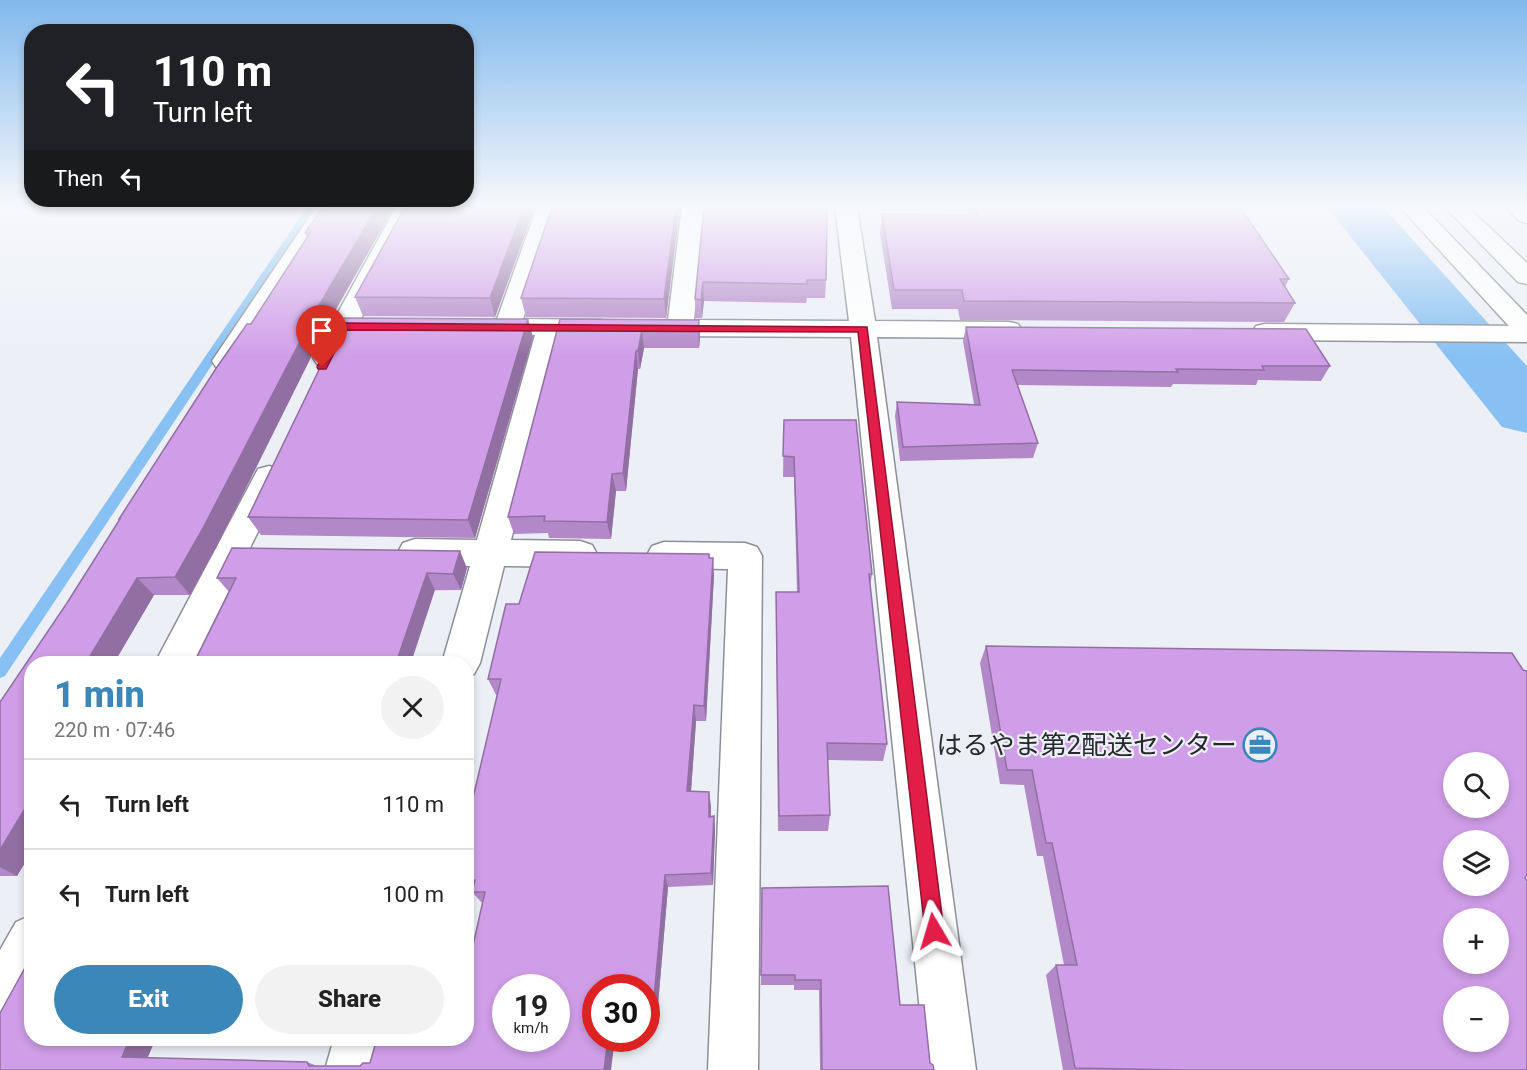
<!DOCTYPE html>
<meta charset="utf-8">
<style>
:root{--surface:#fff;--page:#f2f2f2;--text:#222;--muted:#767676;--line:#e0e0e0;--accent:#3b87ba}
body{margin:0;font-family:Roboto,"Noto Sans JP",sans-serif;background:var(--page);color:var(--text);height:100vh;display:flex;flex-direction:column;font-size:22px;white-space:nowrap}
*{box-sizing:border-box;margin:0}
p{font-size:20px;color:var(--muted)}
.icon{flex:none;width:33px;height:33px;fill:none;stroke:currentColor;stroke-width:2;stroke-linecap:round;stroke-linejoin:round}
.map{position:relative;flex:1;overflow:hidden}
.sheet{position:absolute;left:24px;top:656px;width:450px;height:390px;display:flex;flex-direction:column;background:var(--surface);border-radius:24px;box-shadow:0 3px 9px #0003}
.sheet>*{flex:none}
.banner{position:absolute;left:24px;top:24px;width:450px;height:183px;border-radius:24px;box-shadow:0 3px 9px #0003;background:#202124;color:#fff;overflow:hidden}
.tools{position:absolute;left:1443px;top:752px;display:grid;gap:12px}
.tools a{display:grid;place-items:center;width:66px;height:66px;border-radius:50%;background:var(--surface);box-shadow:0 3px 9px #0003;font-size:30px}
.speed{position:absolute;left:492px;top:974px;display:flex;gap:12px;font-size:30px;font-weight:700;text-align:center}
.speed>*{display:grid;place-content:center;width:78px;height:78px;border-radius:50%;background:var(--surface);box-shadow:0 3px 9px #0003;line-height:1}
.speed small{font-size:15px;font-weight:400}
.speed .limit{border:9px solid #d22;background:#fff;color:#111}
.pin{position:absolute;display:grid;place-items:center;width:51px;height:51px;color:#fff;margin:-62px -26px;border-radius:50% 50% 50% 0;rotate:-45deg;box-shadow:0 0 6px #0007}
.pin .icon{rotate:45deg}
.me{position:absolute;width:66px;margin:-33px;rotate:353deg;stroke-linejoin:round;filter:drop-shadow(0 0 4px #0008)}
.turn{display:flex;align-items:center;gap:21px;height:126px;padding:0 30px;font-size:27px}
.turn .icon{width:78px;height:78px;stroke-width:2.5}
.turn b{display:block;font-size:42px;line-height:51px}
.then{display:flex;align-items:center;height:57px;padding:0 30px;background:#0003;gap:12px;font-size:22px}
.round{display:grid;place-items:center;flex:none;width:63px;height:63px;border-radius:32px;background:var(--page)}
.overview{display:flex;align-items:center;justify-content:space-between;height:102px;padding:0 30px}
h1{font-size:36px;font-weight:800;line-height:45px;color:var(--accent)}
.button{display:flex;gap:12px;margin-top:auto;padding:12px 30px}
.button a{flex:1;height:69px;border-radius:36px;background:var(--accent);color:#fff;font-size:24px;font-weight:800;line-height:69px;text-align:center}
.button a+a{background:var(--page);color:var(--text)}
ul{padding:0;list-style:none}
li{display:flex;align-items:center;gap:18px;height:90px;padding:0 30px;border-top:2px solid var(--line)}
li div{flex:1}
li b{display:block;font-size:22px}
li em{font-style:normal}
.map>svg:first-child{display:block}
.lines{fill:none;stroke-linecap:round;stroke-linejoin:round}
.stream{fill:#87c0f2;fill-rule:evenodd}
.river{fill:#87c0f2;fill-rule:evenodd}
.minor-casing{stroke:#8c8f95;stroke-width:3}
.highway-casing{stroke:#8c8f95;stroke-width:3}
.minor{fill:#fff;fill-rule:evenodd}
.highway{fill:#fff;fill-rule:evenodd}
.wall{fill:#b388c8}
.shaded-wall{fill:#926fa2}
.building{fill:#d09ee8;stroke:#926fa2;stroke-width:1.5;fill-rule:evenodd}
.route{fill:#e11d48;stroke:#92132f;stroke-width:1.5}
.labels{text-anchor:middle;stroke-width:4.5;stroke-linejoin:round;paint-order:stroke}
.near-poi-label{font-size:26px;fill:#27282b;stroke:#eceff6;text-anchor:end}
</style>
<div class="map">
<svg width="1527" height="1070" viewBox="0 0 1527 1070">
<rect width="100%" height="100%" fill="#eceff6"/>
<g class="lines">
<path class="stream" d="M307,207h10l-312,469 -5,2v-20z"/>
<path class="river" d="M1327,207h56l144,159v67l-25,-6z"/>
<defs>
<path id="minor" d="M316,207h22l-102,160 -10,3 -10,-3 -4,-6z
M396,207h22l-77,151 -4,6 -10,3 -10,-3 -4,-6z
M537,207h22l-36,112 78,1 9,2 4,6 -4,6 -9,2h-39l-51,204 69,1 12,4 5,9 -5,9 -12,4 -76,-1 -24,97 -6,11 -8,3v-14h-24l28,-97 -55,-1 -12,-4 -5,-9 5,-9 12,-4 62,1 58,-205h-50l-9,-2 -4,-6 4,-6 21,-2z
M682,207h22l-10,113 155,1 -14,-114h22l18,114 134,1 9,2 4,6 -4,6 -9,2 -132,-1 99,733h-50l-75,-733 -195,-1 -9,-2 -4,-6 4,-6 21,-2z
M1506,207h21v16l-8,-2z
M1265,324l262,2v16l-262,-2 -9,-2 -4,-6 4,-6z
M269,466l11,3 5,8 -92,186h-38l103,-194z
M664,542l81,1 12,4 5,9 -4,514h-50l20,-501 -64,-1 -12,-4 -5,-9 5,-9z
M32,915v72l-15,28 -17,7v-72l16,-28z
M334,1038h50l-9,32h-50z"/>
<path id="highway" d="M1400,207h23l104,108v23l-9,-2z
M1445,207h23l59,56v21l-9,-2z"/>
</defs>
<use href="#minor" class="minor-casing"/>
<use href="#highway" class="highway-casing"/>
<use href="#minor" class="minor"/>
<use href="#highway" class="highway"/>
</g>
<path class="wall" d="M323,207h71l-67,118 -110,221 -27,49h-36l-40,68h-82v188l-15,25h-17v-174l67,-99 53,-83 -1,-1 132,-195 56,-87 -2,-4z
M405,207h130l-40,110 -132,-1 -8,-19z
M552,207h130h-2l-14,111 -140,-1 -5,-19z
M704,207l122,73 -1,18h-18l-1,5 -102,-2 -2,17h-6l-1,-19z
M967,207h273l49,72 -4,8 10,16 -11,19 -324,-2 -2,-11h-66l-12,-76 2,-19 87,1z
M560,319l139,1 1,18 -1,10h-55l-4,21h-2l-12,122h-10l-5,48 -62,-1 -1,-5 -34,1 -6,-17z
M966,327l364,39 -9,15 -63,-1 -2,5 -83,-1 -2,3 -154,-2 21,58 -5,15 -133,3 -5,-45 2,-14 77,2 -11,-63z
M533,337l-58,201 -214,-3 -13,-18z
M784,420l88,154 -2,13 17,157 -4,17 -55,-1 2,55 -2,16h-50l-2,-239h21l-3,-115h-11z
M709,554l5,21 -8,146h-10l-5,70 20,15v11l3,-1 1,14 -2,55 -45,2 -11,130h-11v-30h-50l15,83h-611l32,-32h124l-9,20 160,4 10,4h43l10,-3 99,-100 14,-60h-1l-10,-11h-6v-90h6l26,-107h-2l-8,-16 31,-75z
M467,568l-6,22 -232,2 -12,-14z
M986,646l539,232 2,192h-464l-17,-95 10,-10h8l-21,-109h-6l-13,-71 -24,-1 -20,-121z
M762,888l138,117 34,65h-114l-1,-80h-25v-5h-33z"/>
<path class="shaded-wall" d="M377,207h17l-67,118 -110,221 -27,49 -15,-18 143,-270z
M524,207h11l-40,110 -5,-19z
M676,207h4l-14,111 -2,-19z
M703,282l1,19 -2,17 -1,-18z
M528,319l5,18 -58,201 -7,-18z
M699,320l1,18 -1,10 -1,-18z
M642,330l2,18 -4,21 -2,-18z
M636,351l2,18 -12,122 -3,-18z
M612,474l4,17 -5,48 -4,-17z
M460,551l7,17 -6,22 -8,-16z
M713,558l1,17 -8,146 -2,-15z
M427,573l8,17 -24,73h-15z
M137,578l17,17 -40,68h-28z
M694,705l2,16 -6,84 -3,-14z
M709,792l2,14 -1,24 -1,-13z
M32,797v54l-15,25 -17,-9v-17z
M714,816l1,14 -2,55 -2,-12z
M665,875l3,12 -11,130 -4,-8z
M130,1038h26l-11,26 -23,-7z
M608,1038h7l-4,32h-7z"/>
<path class="building" d="M323,207h54l-59,100 -115,221 -28,49 -38,1 -51,85h-54v134l-32,53v-148l67,-99 53,-84h-1l98,-152 30,-43h4l59,-91h-5z
M405,207h119l-34,91 -135,-1z
M552,207h124l-12,92 -143,-1z
M704,207h122l1,13 -1,60h-19v4l-104,-2 -2,18 -6,-1z
M976,207h264l49,72h-9l15,24 -331,-2 -2,-11h-68l-12,-76 96,1z
M344,318l184,1 -60,201 -220,-3z
M560,319l139,1 -1,10h-56l-4,21h-2l-13,122 -11,1 -5,48 -63,-1 1,-5 -37,1z
M966,327l340,2 24,37h-68l2,4 -88,-1 2,3 -166,-2 26,73 -135,4 -6,-45 83,3z
M784,420h72l16,154h-3l18,170 -60,-1 3,72 -51,1 -3,-224h23l-5,-135 -11,-1z
M232,548l228,3 -7,23 -26,-1 -31,90h-202l42,-85h-19z
M535,552l174,2v4h4l-9,148 -10,-1 -7,86 22,1v25l5,-1 -3,57 -46,2 -12,134h-7v-22h-50v51h12l-4,32h-604v-57l32,-58v83h98l-8,19 185,5 2,4h51l3,-3h7l7,-25h89v-75h3l16,-71h-13l3,-12h-9v-78h6l29,-123h-13l18,-75h13zM506,987h50v51h-50z
M986,646l526,7 11,17 4,1v204l-2,3 2,3v189h-344l-108,-2 -19,-103h21l-25,-122h-6l-14,-73h-25zM1454,762h44v45h-44zM1454,840h44v45h-44zM1454,918h44v45h-44zM1454,996h44v45h-44z
M888,886l12,119h24l6,58 3,2 1,5h-112l-1,-90h-26v-5h-34l1,-87z"/>
<linearGradient id="sky" x2="0" y2="1"><stop stop-color="#81b9ec"/><stop offset="0.58" stop-color="#f6f8fb"/><stop offset="1" stop-color="#f6f8fb" stop-opacity="0"/></linearGradient>
<rect width="1527" height="356" fill="url(#sky)"/>
<path class="route" d="M342,323l525,4 77,604 -3,7 -7,3 -7,-3 -2,-7 -67,-599 -512,-2 -20,39h-8l-1,-2 20,-41z"/>
<defs>
<symbol id="office-ring" viewBox="-11 -11 22 22"><circle r="9.5" fill="#eceff6" stroke="#3b87ba" stroke-width="1.5"/><path d="M-6-3h4V-5.5h4V-3h4V5H-6ZM-1-4.5V-3h2v-1.5ZM-6 0V1H6V0Z" fill="#3b87ba"/></symbol>
</defs>
<g fill-rule="evenodd">
<use href="#office-ring" x="1241" y="726" width="38" height="38"/>
</g>
<g class="labels">
<g class="near-poi-label">
<text x="1237" y="754">はるやま第2配送センター</text>
</g>
</g>
</svg>
<div class="tools">
<a><svg class="icon" aria-label="search" viewBox="0 0 24 24"><circle cx="10" cy="10" r="6"/><path d="M15 15l6 6"/></svg></a>
<a><svg class="icon" aria-label="layers" viewBox="0 0 24 24"><path d="M12 4l9 5-9 5-9-5zM3 14l9 5 9-5"/></svg></a>
<a>+</a>
<a>−</a>
</div>
<div class="speed"><div>19<small>km/h</small></div><div class="limit">30</div></div>
<div class="pin" style="left:322px;top:367px;background:#d93025"><svg class="icon" aria-label="arrive" viewBox="0 0 24 24"><path d="M6 21V4h12l-3 4 3 4H6"/></svg></div>
<svg class="me" style="left:934px;top:931px" viewBox="-20 -20 40 40"><path d="M0-17L14 15 0 8-14 15z" fill="#e11d48" stroke="#fff" stroke-width="4"/></svg>
<div class="banner">
<div class="turn"><svg class="icon" aria-label="left" viewBox="0 0 24 24"><path d="M17 20v-9H6M10 6l-5 5 5 5"/></svg><div><b>110 m</b>Turn left</div></div>
<div class="then">Then<svg class="icon" aria-label="left" viewBox="0 0 24 24"><path d="M17 20v-9H6M10 6l-5 5 5 5"/></svg></div>
</div>
<section class="sheet">
<div class="overview"><div><h1>1 min</h1><p>220 m · 07:46</p></div><a class="round"><svg class="icon" aria-label="close" viewBox="0 0 24 24"><path d="M6 6l12 12M18 6L6 18"/></svg></a></div>
<ul>
<li><svg class="icon" aria-label="left" viewBox="0 0 24 24"><path d="M17 20v-9H6M10 6l-5 5 5 5"/></svg><div><b>Turn left</b></div><em>110 m</em></li>
<li><svg class="icon" aria-label="left" viewBox="0 0 24 24"><path d="M17 20v-9H6M10 6l-5 5 5 5"/></svg><div><b>Turn left</b></div><em>100 m</em></li>
</ul>
<div class="button"><a>Exit</a><a>Share</a></div>
</section>
</div>
